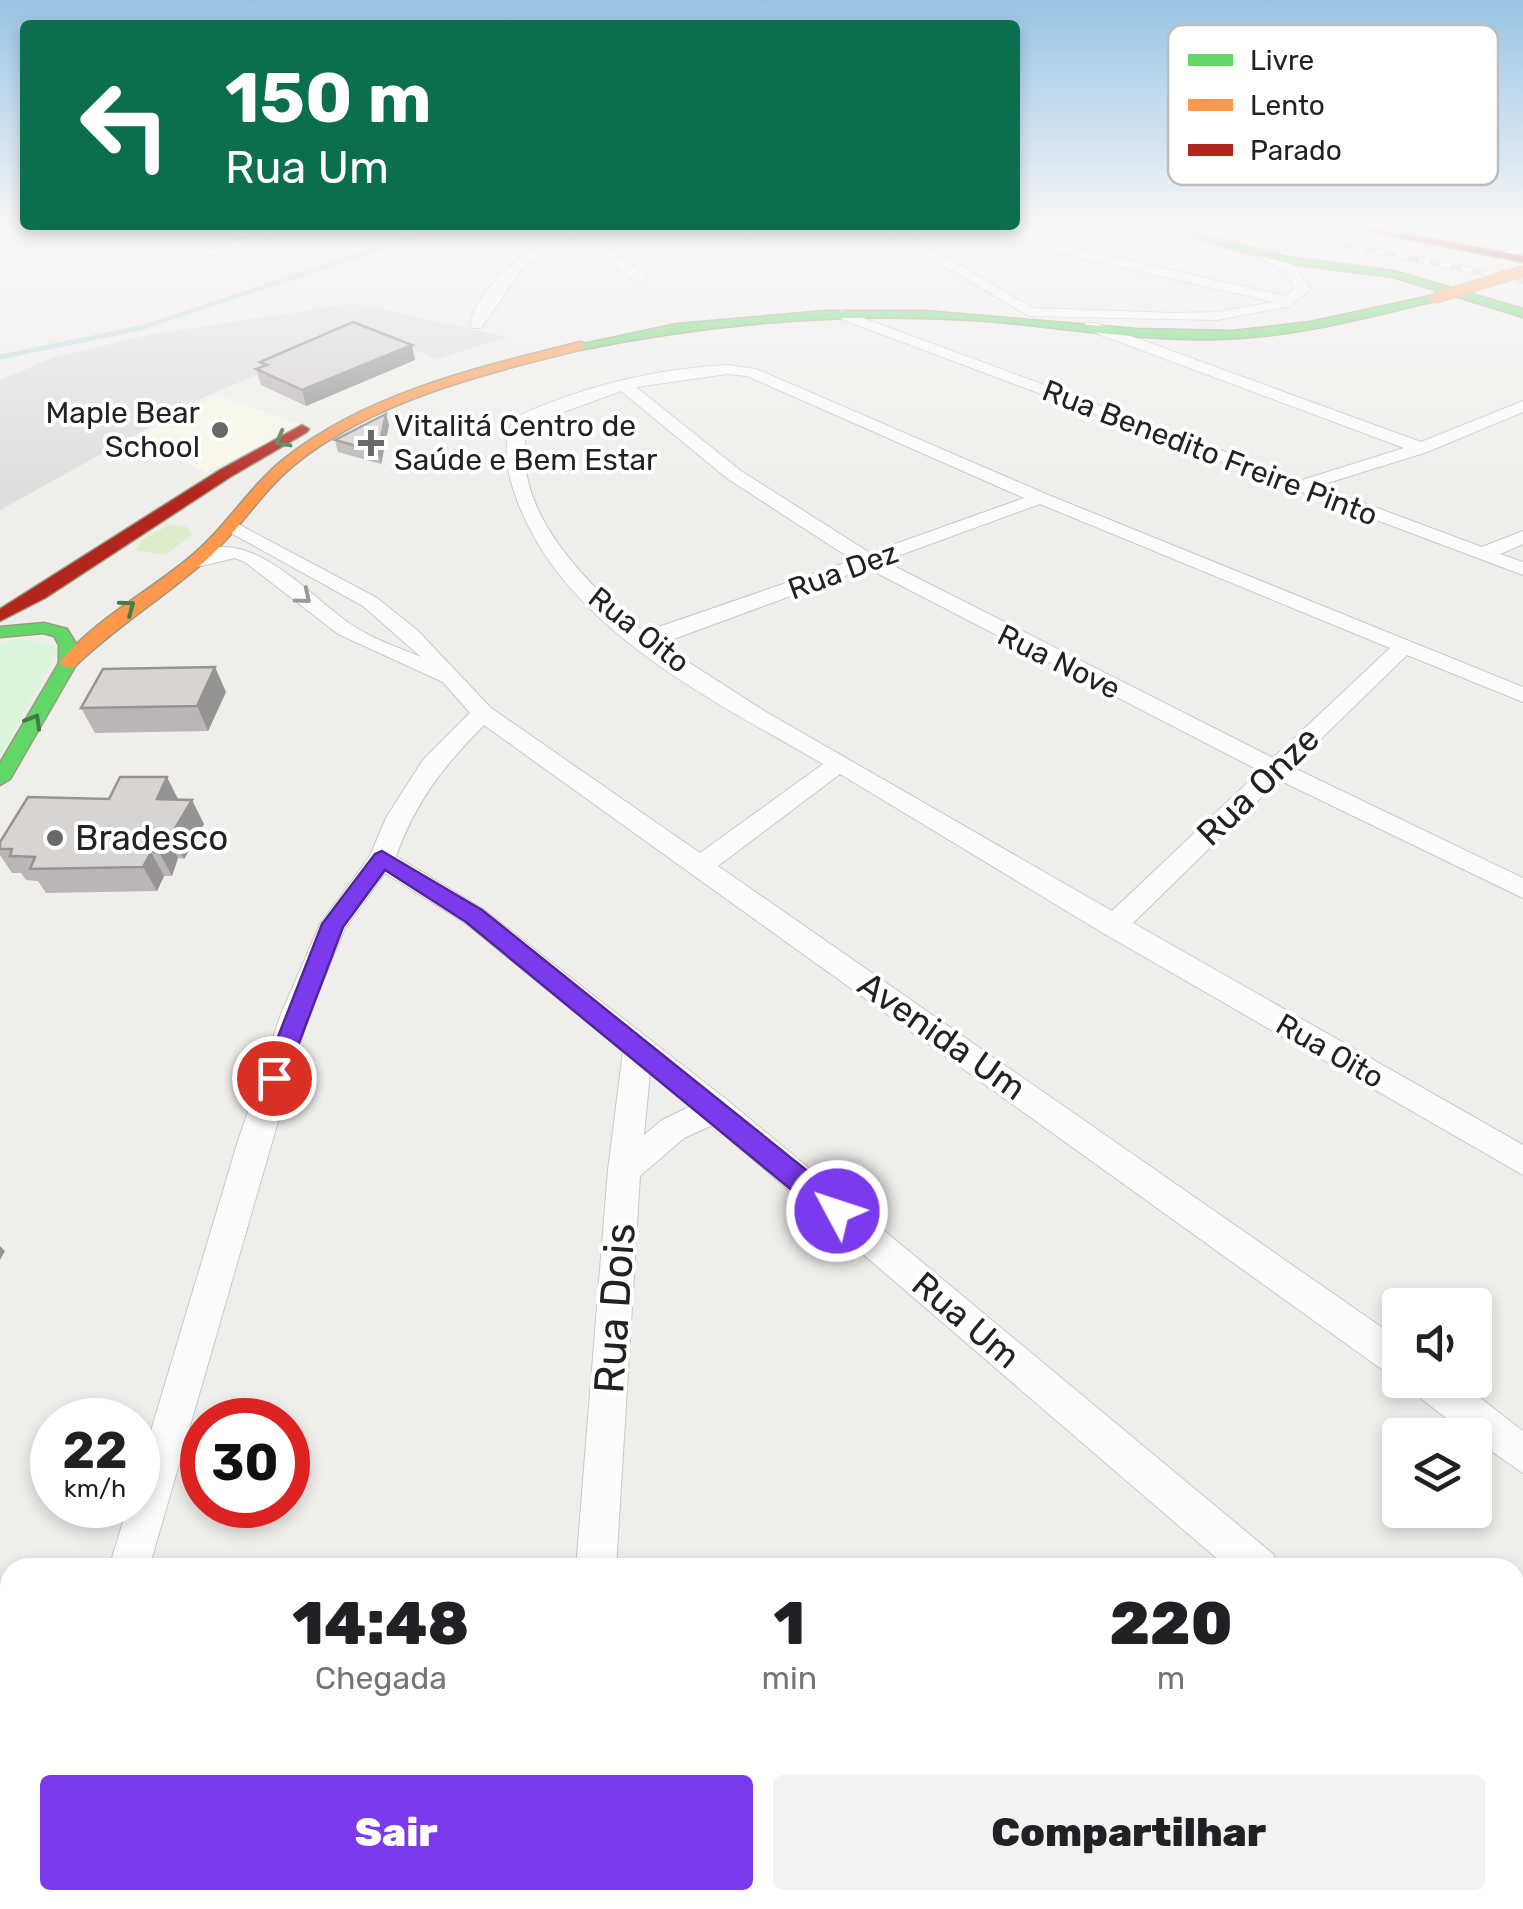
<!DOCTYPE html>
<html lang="pt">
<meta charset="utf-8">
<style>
:root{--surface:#fff;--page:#f2f2f2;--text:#202124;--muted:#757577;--accent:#7c3aed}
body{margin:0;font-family:Rubik,sans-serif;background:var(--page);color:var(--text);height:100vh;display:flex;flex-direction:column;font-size:38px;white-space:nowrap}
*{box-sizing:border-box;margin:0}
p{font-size:32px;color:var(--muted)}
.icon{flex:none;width:55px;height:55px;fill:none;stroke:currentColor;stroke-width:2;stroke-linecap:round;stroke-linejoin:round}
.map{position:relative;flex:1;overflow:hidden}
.drawer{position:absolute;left:0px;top:1558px;width:1525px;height:352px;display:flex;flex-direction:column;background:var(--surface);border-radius:30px 30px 0 0;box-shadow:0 5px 15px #0003}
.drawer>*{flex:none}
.top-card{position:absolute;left:20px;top:20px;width:1000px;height:210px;border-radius:10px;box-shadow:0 5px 15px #0003;background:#0b6e4f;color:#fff;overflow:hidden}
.tools{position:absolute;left:1382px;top:1288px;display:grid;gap:20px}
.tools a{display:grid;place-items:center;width:110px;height:110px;border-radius:10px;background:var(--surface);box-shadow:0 5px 15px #0003;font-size:50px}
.speed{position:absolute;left:30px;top:1398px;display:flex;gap:20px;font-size:50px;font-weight:700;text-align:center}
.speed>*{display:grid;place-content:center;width:130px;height:130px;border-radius:50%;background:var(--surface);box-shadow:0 5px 15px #0003;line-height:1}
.speed small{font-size:25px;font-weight:400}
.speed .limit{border:15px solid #d22;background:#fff;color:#111}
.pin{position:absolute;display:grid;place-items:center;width:85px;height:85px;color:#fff;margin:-42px;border:5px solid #fff;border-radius:50%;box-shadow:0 2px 10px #0007}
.me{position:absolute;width:110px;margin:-55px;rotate:310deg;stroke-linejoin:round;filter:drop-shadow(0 0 8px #0008)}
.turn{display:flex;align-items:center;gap:35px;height:210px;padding:0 40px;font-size:45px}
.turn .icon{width:130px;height:130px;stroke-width:2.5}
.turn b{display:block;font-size:70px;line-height:85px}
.eta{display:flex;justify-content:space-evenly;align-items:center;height:170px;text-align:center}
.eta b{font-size:60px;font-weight:800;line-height:70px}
.cta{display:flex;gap:20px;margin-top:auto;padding:20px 40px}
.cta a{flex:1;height:115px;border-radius:10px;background:var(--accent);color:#fff;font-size:40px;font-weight:800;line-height:115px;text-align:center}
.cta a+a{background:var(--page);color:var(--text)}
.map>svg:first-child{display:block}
.residential{fill:#dfdedc}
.education{fill:#f8f7e8}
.grass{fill:#ddeccb}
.park{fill:#daf5da}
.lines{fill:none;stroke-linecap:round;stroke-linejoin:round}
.stream{stroke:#bfdbe3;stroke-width:5}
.street-casing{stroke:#c9c8c7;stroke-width:2}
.fast-casing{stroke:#999a82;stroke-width:3}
.slow-casing{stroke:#999a82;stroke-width:3}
.jam-casing{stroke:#999a82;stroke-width:3}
.street{fill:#fdfcfc;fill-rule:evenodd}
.fast{fill:#63d668;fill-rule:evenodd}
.slow{fill:#ff974d;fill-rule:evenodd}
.jam{fill:#b3261e;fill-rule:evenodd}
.rail-casing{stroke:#ccc;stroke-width:6}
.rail{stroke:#fff;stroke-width:4;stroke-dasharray:11;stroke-linecap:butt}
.slow-bridge-casing{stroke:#999a82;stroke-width:12;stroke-linecap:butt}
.slow-bridge{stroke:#ff974d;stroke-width:11}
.wall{fill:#b9b6b5}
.shaded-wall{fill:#969493}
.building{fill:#d7d4d2;stroke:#969493;stroke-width:2.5}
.oneway{stroke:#427c45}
.oneway2{stroke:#9a9a9a}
.route{fill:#7c3aed;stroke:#51269a;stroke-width:2.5}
.poi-dot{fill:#6a6968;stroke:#fff;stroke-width:4}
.labels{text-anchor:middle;stroke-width:8;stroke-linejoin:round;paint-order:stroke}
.far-poi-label{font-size:30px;fill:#222;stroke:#fff;text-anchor:end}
.far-street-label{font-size:30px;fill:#222;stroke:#fff}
.street-label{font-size:35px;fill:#222;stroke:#fff}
.poi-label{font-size:35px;fill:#222;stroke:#fff;text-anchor:start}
.near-street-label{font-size:42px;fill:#222;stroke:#fff}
.key{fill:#fff;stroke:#bdbdbd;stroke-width:2.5}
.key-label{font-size:28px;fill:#222}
</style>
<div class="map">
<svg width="1523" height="1909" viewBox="0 0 1523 1909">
<rect width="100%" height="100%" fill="#f0eeeb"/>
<path class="residential" d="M354,303l153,34 -70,22 -70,-29 -161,66 -206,114v-130l52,-22 96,-23z"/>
<path class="education" d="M217,395l84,30 -95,48 -65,-38z"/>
<path class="grass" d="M169,525l16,1 8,8 -28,21 -30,-5 10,-12z"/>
<path class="park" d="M20,639l32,5 6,7 -58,105v-113z"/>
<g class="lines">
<path class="stream" d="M0,357l141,-29 308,-103"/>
<defs>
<path id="street" d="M286,225h21l-97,30 -7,-4z
M568,225h17l-4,4 64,46v6h-10l-63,-47 -49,34 -42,60h-10c0,-39 65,-85 97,-103z
M729,225h15l50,32 -12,3z
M875,225h16l142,83 141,5 43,-1 57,-10 -219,-50 -52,-27h17l44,21 221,50 10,-8 -10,-16 -26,-15 5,-7 31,16 15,23 -20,17 -73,14 -188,-4z
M1523,244v8l-20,7 -7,-4z
M841,310l461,170 102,-32 -319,-119v-6h10l326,119 102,-41v11l-96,40 -109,34 164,61 41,-16v13l-23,10 23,8v13l-687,-258 -2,-3z
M727,365l29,4 290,125 477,193v15l-116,-47 -115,112 231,111v20l-244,-118 -146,143 390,222v30l-420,-242 -263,-159 -122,92 682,474v39l-13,-6 -903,-648c-41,42 -67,74 -88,131l87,53 244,191 546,454 6,14h-51l-515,-443 -29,13 -44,38 -24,392h-40l32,-398 15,-119 -158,-128 -80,-50 -40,55 -36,86 -160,554h-40l19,-63h10v-31l100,-333 43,-127 39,-90 50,-68 16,-38 37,-58 47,-47 -27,-31 -105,-48 -93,-72 -10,-4 -38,9 -10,-6c54,-46 120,33 162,62 21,15 48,24 72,34l-58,-51 -141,-78 16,-4 139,74 40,32 74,78 209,145 123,-89c-112,-65 -258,-135 -306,-264 -10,-27 -16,-55 -3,-82 66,-31 140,-49 213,-53zM727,374l20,2 277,122 -154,55 -129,-82 -105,-84zM621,391l107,88 125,81 -209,72c-58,-49 -137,-124 -116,-207zM1040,504l350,144 -117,110 -389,-197zM867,568l393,203 -148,140 -346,-199 -106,-68zM650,1073l41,33 -29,14 -18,15z
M1409,1380h48l66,51v42l-48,-33v-5h-7l-54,-42z
M1515,1800l8,4v51l-8,-4z
M21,1900h46l-2,9h-46z
M551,1900h46l-1,9h-46z"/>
<path id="fast" d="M1145,225h18l123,32 108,14 129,38v8l-130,-40 -107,-14z
M1435,295l4,5c-66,16 -133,34 -201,38 -89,6 -177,-12 -265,-18 -133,-8 -263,3 -393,30l-6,-4 103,-22 149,-13h99l211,18 97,2 77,-9z
M44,623l23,6 10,16v18l-67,116 -10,6v-22l59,-100v-18l-5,-9 -11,-3 -43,4v-10z"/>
<path id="slow" d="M580,342l4,1v6c-98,24 -210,51 -290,116 -34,28 -56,67 -89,96 -42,37 -90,66 -131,106l-6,1 -9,-5c35,-43 88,-70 130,-105 36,-29 59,-70 95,-99 82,-66 196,-92 296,-117z"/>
<path id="jam" d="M1335,225h23l165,31v6z
M302,425l7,4 -2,3 -77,45 -185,121 -45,23v-12l220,-139z"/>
</defs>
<use href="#street" class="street-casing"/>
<use href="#fast" class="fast-casing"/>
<use href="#slow" class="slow-casing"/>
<use href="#jam" class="jam-casing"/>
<use href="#street" class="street"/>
<use href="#fast" class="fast"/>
<use href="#slow" class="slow"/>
<use href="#jam" class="jam"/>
<defs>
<path id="rail" d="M1246,225l277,56"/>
</defs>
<use href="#rail" class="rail-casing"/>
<use href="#rail" class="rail"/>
<defs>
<path id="slow-bridge" d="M1435,298l88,-27"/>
</defs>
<use href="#slow-bridge" class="slow-bridge-casing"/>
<use href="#slow-bridge" class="slow-bridge"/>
</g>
<path class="wall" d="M415,360l-109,46 -45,-21 -5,-16 6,-2 -2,-5z
M386,414l3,11 -8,39 -43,-12 -3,-12z
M226,692l-18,39 -113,2 -14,-25z
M109,799l69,1 26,24 -20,35 -6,-1 -6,18h-8l-7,15 -111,2 -8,-12 -12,-1 -5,-7h-9l-12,-18v-13z"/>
<path class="shaded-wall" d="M412,345l3,15 -109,46 -4,-16z
M386,414l3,11 -8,39 -3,-12z
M215,667l11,25 -18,39 -11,-25z
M167,777l12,24 -22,-2z
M192,800l12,24 -20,35 -13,-24z
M165,834l13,24 -6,18 -13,-24z
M151,852l13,24 -7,15 -14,-24z
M0,1246l5,5 -5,9z"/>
<path class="building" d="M353,322l59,23 -110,45 -46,-21 11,-4 -7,-3z
M386,414l-8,38 -43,-12z
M215,667l-18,39 -116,2 22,-39z
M120,777h47l-10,22 35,1 -21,35 -6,-1 -6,18h-8l-8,15 -113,2 5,-12 -25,-1 2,-7h-12v-7l28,-45 81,2z"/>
<defs><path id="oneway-chevron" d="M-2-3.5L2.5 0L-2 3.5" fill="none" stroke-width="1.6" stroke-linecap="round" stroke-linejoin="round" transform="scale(2.5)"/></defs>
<g class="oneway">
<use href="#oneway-chevron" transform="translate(282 440) rotate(152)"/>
<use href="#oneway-chevron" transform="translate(128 607) rotate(-36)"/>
<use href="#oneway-chevron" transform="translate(34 721) rotate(-60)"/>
</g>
<use class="oneway2" href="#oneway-chevron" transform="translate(304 597) rotate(40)"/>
<linearGradient id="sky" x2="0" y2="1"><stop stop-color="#97c4e6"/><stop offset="0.46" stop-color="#f8f7f6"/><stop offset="1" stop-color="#f8f7f6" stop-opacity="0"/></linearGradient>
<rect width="1523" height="493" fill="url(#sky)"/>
<path class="route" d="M382,851l100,59 364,292 4,9 -4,8 -9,4 -10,-4 -361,-297 -81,-52 -42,57 -60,158h-17l-4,-7 60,-154 53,-70z"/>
<g class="poi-dot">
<circle cx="220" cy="430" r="10"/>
<path d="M366 428h10v10h10v10h-10v10h-10v-10h-10v-10h10z"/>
<circle cx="55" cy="838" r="10"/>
</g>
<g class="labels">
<g class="far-poi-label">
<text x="200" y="423">Maple Bear<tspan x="200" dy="34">School</tspan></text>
<text x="394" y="436" text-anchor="start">Vitalitá Centro de<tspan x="394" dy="34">Saúde e Bem Estar</tspan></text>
</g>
<g class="far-street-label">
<text transform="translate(1210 453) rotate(21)" y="10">Rua Benedito Freire Pinto</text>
<text transform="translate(843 571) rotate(-20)" y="10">Rua Dez</text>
<text transform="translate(639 630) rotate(38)" y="10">Rua Oito</text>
<text transform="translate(1059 662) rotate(26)" y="10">Rua Nove</text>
<text transform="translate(1330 1051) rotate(30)" y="10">Rua Oito</text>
</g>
<g class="street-label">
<text transform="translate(1258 786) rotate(-44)" y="12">Rua Onze</text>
<text transform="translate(942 1036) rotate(35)" y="12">Avenida Um</text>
<text transform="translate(966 1320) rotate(40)" y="12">Rua Um</text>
</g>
<g class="poi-label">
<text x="75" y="850">Bradesco</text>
</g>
<g class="near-street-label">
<text transform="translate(614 1308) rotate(-86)" y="15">Rua Dois</text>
</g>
</g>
<rect x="1168" y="25" width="330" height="160" rx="15" class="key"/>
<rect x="1188" y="54" width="45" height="12" fill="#63d668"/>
<rect x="1188" y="99" width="45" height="12" fill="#ff974d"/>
<rect x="1188" y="144" width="45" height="12" fill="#b3261e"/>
<g class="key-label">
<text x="1250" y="70">Livre</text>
<text x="1250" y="115">Lento</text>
<text x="1250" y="160">Parado</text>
</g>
</svg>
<div class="tools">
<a><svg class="icon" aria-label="sound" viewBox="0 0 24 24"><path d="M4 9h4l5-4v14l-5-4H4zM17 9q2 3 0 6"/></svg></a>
<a><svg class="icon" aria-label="layers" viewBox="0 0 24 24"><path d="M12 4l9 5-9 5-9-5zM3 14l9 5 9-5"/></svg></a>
</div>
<div class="speed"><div>22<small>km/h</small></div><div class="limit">30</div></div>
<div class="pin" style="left:274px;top:1078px;background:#d93025"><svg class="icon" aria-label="arrive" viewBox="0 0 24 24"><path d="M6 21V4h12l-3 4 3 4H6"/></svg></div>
<svg class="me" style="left:837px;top:1211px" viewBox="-20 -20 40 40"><circle r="17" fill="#7c3aed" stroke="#fff" stroke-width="3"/><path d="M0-11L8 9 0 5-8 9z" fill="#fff"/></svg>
<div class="top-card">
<div class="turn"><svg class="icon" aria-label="left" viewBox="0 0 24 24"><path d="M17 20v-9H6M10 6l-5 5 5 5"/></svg><div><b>150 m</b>Rua Um</div></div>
</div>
<section class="drawer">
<div class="eta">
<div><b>14:48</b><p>Chegada</p></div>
<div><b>1</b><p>min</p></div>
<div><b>220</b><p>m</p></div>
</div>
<div class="cta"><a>Sair</a><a>Compartilhar</a></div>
</section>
</div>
